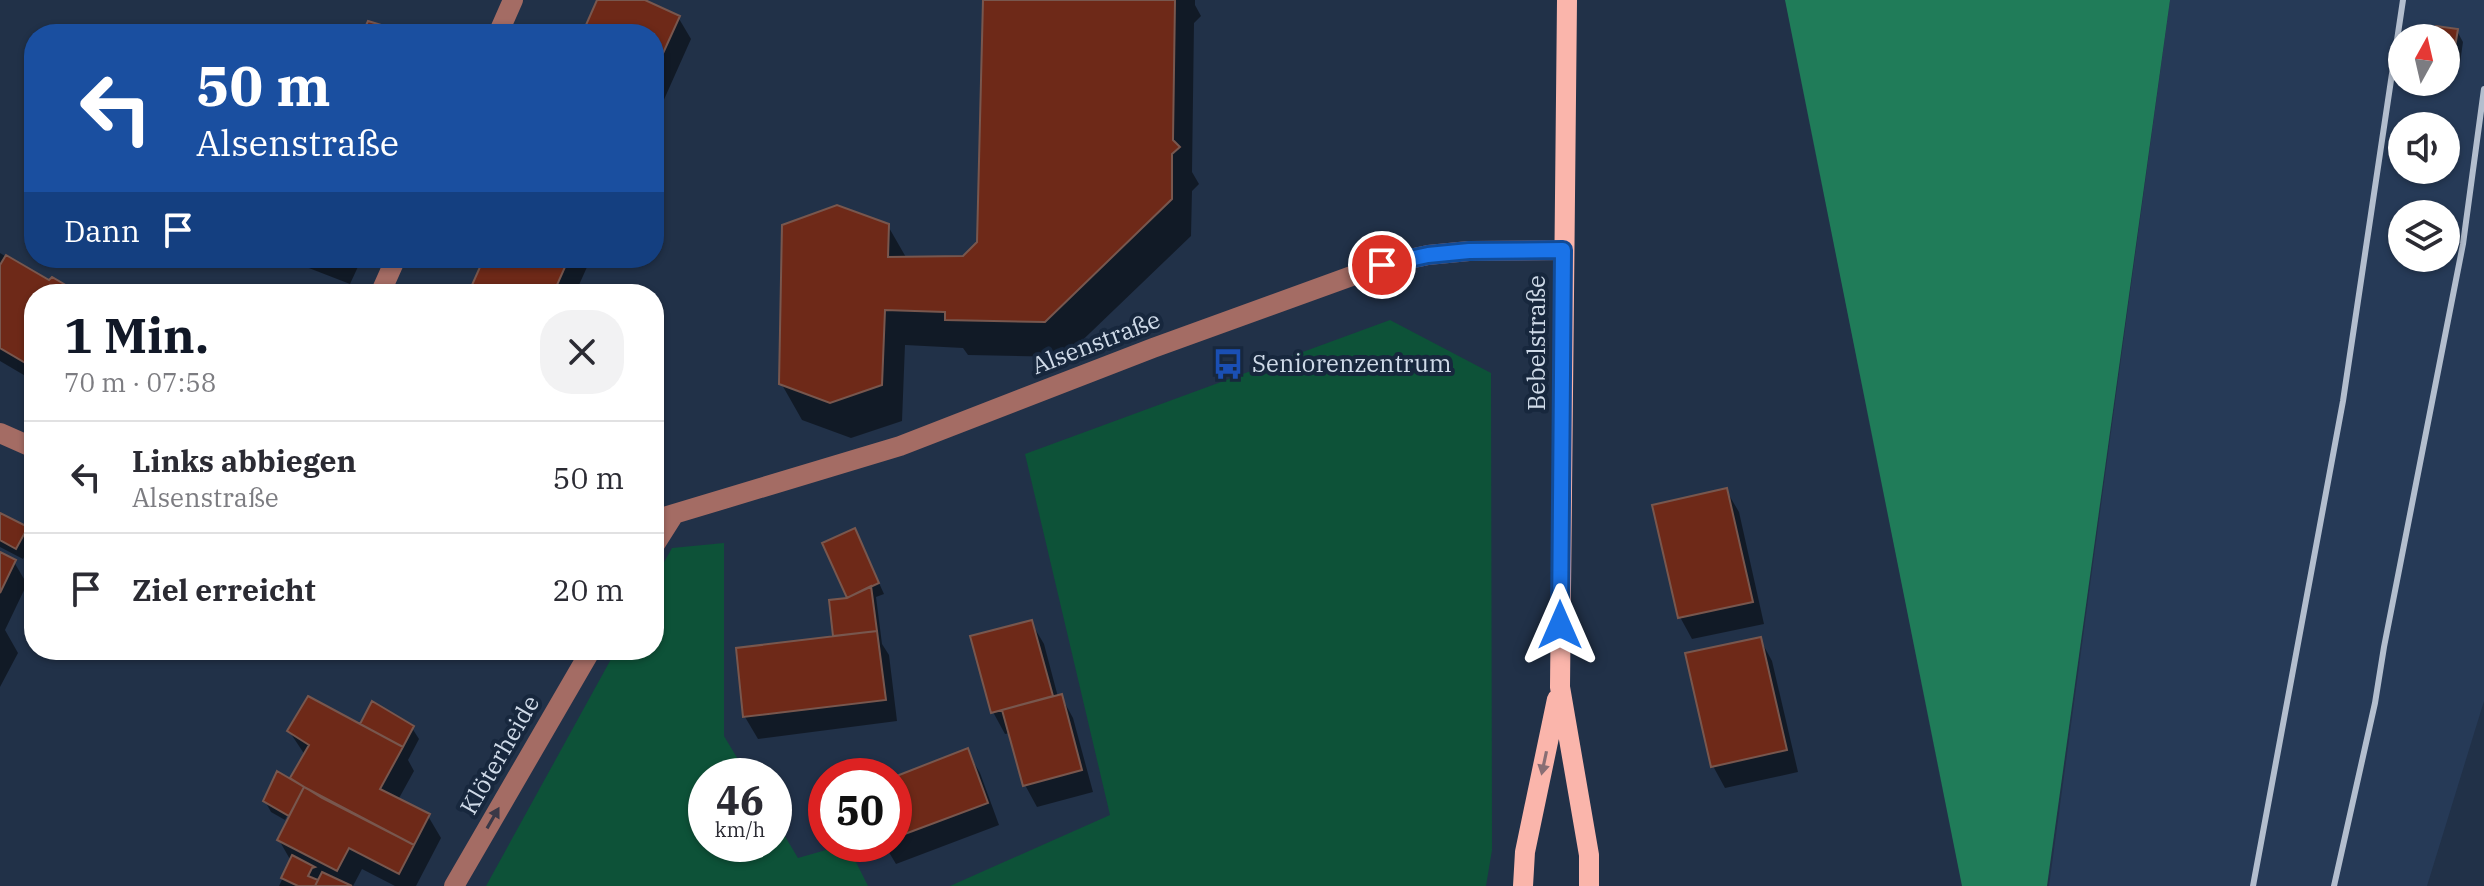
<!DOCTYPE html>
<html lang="de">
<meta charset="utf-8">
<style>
:root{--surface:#fff;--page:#f2f2f3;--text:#2b2b33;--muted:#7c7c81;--line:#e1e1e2;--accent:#111827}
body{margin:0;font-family:"IBM Plex Serif",serif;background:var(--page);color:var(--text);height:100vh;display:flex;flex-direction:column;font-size:30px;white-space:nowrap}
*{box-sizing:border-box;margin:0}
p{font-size:26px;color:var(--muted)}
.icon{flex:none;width:44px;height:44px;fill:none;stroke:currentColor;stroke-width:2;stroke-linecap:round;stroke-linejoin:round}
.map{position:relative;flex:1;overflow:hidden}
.details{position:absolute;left:24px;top:284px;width:640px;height:376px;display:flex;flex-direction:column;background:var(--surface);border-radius:32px;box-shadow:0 2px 6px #0004}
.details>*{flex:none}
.hud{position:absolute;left:24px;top:24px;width:640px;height:244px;border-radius:32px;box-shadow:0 2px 6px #0004;background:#1a4fa0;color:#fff;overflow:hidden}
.needle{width:52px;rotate:8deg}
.tools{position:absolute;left:2388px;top:24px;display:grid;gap:16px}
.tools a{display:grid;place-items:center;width:72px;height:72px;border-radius:50%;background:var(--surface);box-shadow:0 2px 6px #0004;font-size:40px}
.speed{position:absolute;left:688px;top:758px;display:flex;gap:16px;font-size:40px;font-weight:700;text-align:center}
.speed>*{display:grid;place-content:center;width:104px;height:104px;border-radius:50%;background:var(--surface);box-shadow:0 2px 6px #0004;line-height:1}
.speed small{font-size:20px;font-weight:400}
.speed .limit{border:12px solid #d22;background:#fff;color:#111}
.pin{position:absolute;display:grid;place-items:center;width:68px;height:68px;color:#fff;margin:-34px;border:4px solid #fff;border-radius:50%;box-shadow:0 2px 8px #0007}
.me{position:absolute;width:88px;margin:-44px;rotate:0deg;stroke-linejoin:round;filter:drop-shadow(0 0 6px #0008)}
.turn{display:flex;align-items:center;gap:28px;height:168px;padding:0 40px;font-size:36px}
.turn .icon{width:104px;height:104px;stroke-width:2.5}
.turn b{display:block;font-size:56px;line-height:68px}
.then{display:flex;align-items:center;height:76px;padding:0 40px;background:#0003;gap:16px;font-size:30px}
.round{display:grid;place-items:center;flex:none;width:84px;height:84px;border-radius:32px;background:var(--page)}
.head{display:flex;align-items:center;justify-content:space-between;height:136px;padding:0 40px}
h1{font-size:48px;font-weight:700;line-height:60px;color:var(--accent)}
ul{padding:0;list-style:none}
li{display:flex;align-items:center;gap:24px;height:112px;padding:0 40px;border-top:2px solid var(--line)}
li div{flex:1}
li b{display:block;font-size:30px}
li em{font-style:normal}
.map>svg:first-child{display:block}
.built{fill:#263a57;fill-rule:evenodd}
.green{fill:#0d5238}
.forest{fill:#207c59}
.shadow{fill:#0007}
.building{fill:#6e2918;stroke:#78574e;stroke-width:2}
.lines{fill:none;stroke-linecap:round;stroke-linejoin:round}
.minor{stroke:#a46c64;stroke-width:20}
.major{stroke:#fab5ab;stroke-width:20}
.rail{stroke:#b3bece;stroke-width:6}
.oneway{fill:#886e74}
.oneway2{fill:#3a3847}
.route-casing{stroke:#114b97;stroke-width:20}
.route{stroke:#1a73e8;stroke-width:14}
.labels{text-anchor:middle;stroke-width:8;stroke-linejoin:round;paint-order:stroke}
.street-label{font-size:24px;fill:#cfdae8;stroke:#17273d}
.poi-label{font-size:24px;fill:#cfdae8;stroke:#17273d;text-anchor:start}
</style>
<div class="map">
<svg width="2484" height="886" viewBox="0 0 2484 886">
<rect width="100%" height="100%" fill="#213148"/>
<path class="built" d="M2170,0h314v701l-57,185h-378zM2402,38h44v44h-44zM2402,126h44v44h-44zM2402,214h44v44h-44z"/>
<path class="green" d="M1390,320l101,53 1,477 -6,36h-536l160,-71 -85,-361z
M724,543v193l24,40h-42v68h68v-26l24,40 49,-14 21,42h-382l130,-236h38v-70l18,-32z"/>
<path class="forest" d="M1785,0h385l-123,886h-85z"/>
<path class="shadow" d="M599,0h41l38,17 13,22 -37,83v-88h-70z
M985,0h210v5l6,11 -7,7 -2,149 7,12 -7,7 -1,45 -126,121 -97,-2 -5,-7 -58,-3 -3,76 -51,17 -49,-18 -21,-37 107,-157 19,33 57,-1 15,-15z
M2457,31l6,11 -3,21 -14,-3v-22h-10z
M0,253l50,30 17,5 4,6h-37v87l-34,-20z
M283,258h79l-12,26z
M486,258h105l-16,36h-105z
M1726,490l13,22 25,112 -72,15 -12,-22z
M0,515l26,14 7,11 -10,19 -23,-12z
M860,541l24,53 -8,3 6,47 7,11 8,66 -139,18 -13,-22 -7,-67 99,-12 -2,-3 15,-35z
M0,554l14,8 13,22 -22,46 13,23 -18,34z
M1031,622l13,22 14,53 3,-1 12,22 20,74 -56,15 -12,-22 -14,-52 -6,1 -12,-22z
M1760,639l12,22 26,111 -73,16 -12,-22z
M360,727l52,1 7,11 -11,21 6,11 -16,29 30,16 13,22 -25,48h-21l-33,-17 -9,17h-74l12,-25 -12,-21 23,-45 -3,-3 -14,28 -14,-8 -6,-11 31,-16 -4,-7 13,-23 -16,-24z
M967,751l13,22 19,52 -103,39 -12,-20h10v-65z"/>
<path class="building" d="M597,0h48l35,16 -26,57v-39h-72z
M983,0h192l-2,140 7,7 -8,7v45l-127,123 -100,-2v-8l-60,-2 -3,75 -52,18 -51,-19 3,-159 55,-20 52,19 -1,33 75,-1 14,-14z
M368,21l43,13h-49z
M2436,26l22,3 -4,24 -8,-1v-14h-12z
M6,255l43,25 3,-3 17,10 -3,4 5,3h-37v74l-34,-20v-83z
M484,258h85l-16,36h-85z
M1727,488l26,114 -75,16 -26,-113z
M0,513l28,14 -12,22 -16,-9z
M855,528l24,55 -32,15 -25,-55z
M0,552l16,8 -16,33z
M871,586l6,45 -44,5 -4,-36 18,-2z
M1032,620l21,76 -62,17 -21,-77z
M877,631l9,69 -143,17 -7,-69z
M1761,637l26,113 -76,17 -26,-114z
M1062,694l20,76 -59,16 -21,-76z
M308,696l95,51 -23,42 50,25 -16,31 -92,-47 -32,-20 19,-33 -22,-14z
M372,701l42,25 -11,21 -43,-23z
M968,748l20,55 -94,35v-61z
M277,771l27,16 -15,29 -26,-15z
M304,787l110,58 -15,29 -50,-26 -12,23 -60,-31z
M292,855l23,12 -3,1 -4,8 10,4 -3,6h-17l-17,-8z
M322,872l30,14h-37z"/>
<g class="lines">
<path class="minor" d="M498,34l15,-34
M380,294l16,-36
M0,433l34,15
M654,520l246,-74 253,-98 229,-83 46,-10 41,-4 94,-1
M654,546l19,-30
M454,886l137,-236"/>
<path class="major" d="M1567,0l-7,687 29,168v31
M1523,886l2,-34 32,-153"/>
<path class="rail" d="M2253,886l90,-485 60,-401
M2334,886l41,-183 9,-56 79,-403 21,-155"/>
</g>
<defs><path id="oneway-solid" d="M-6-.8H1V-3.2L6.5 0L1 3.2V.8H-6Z" transform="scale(2)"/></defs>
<use class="oneway" href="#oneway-solid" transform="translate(1544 763) rotate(102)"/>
<use class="oneway2" href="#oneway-solid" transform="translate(493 818) rotate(-60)"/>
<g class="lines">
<defs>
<path id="route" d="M1382,265l46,-10 41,-4 94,-1 -3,375"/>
</defs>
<use href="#route" class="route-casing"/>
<use href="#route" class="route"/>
</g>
<defs>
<symbol id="bus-bare" viewBox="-9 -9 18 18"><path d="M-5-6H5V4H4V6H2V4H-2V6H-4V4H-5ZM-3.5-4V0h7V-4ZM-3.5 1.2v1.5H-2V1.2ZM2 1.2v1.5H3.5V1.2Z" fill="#1a4fb4" stroke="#17273d" stroke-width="2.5" paint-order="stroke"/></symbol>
</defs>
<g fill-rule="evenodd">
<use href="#bus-bare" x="1206" y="342" width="44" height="44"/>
</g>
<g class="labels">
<g class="street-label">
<text transform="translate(1096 343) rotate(-21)" y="8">Alsenstraße</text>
<text transform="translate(1537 343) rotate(-90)" y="8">Bebelstraße</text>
<text transform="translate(500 755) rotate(-60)" y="8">Klöterheide</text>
</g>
<g class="poi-label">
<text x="1252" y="372">Seniorenzentrum</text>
</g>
</g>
</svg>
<div class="tools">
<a><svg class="needle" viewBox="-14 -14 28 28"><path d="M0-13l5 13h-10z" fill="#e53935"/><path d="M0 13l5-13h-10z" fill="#7c7c81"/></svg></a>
<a><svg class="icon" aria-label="sound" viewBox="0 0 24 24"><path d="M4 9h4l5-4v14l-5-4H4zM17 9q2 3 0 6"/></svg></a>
<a><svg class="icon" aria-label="layers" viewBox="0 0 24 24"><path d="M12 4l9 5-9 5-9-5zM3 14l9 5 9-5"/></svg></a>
</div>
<div class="speed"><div>46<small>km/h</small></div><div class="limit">50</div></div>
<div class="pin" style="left:1382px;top:265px;background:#d93025"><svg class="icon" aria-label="arrive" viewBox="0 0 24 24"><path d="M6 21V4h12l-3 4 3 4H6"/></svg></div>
<svg class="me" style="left:1560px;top:625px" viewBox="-20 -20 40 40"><path d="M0-17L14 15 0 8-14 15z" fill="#1a73e8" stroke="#fff" stroke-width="4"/></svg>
<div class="hud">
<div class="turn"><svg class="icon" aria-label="left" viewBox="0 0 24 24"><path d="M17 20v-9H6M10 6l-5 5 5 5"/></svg><div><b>50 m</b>Alsenstraße</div></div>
<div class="then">Dann<svg class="icon" aria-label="arrive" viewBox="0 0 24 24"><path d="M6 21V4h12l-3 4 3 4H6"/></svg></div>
</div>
<section class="details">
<div class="head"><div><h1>1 Min.</h1><p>70 m · 07:58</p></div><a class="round"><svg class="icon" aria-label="close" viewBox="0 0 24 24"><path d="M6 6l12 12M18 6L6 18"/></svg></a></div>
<ul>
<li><svg class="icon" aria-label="left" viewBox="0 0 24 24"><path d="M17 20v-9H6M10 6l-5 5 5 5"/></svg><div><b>Links abbiegen</b><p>Alsenstraße</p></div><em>50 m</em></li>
<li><svg class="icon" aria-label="arrive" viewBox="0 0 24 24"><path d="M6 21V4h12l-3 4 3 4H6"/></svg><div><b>Ziel erreicht</b></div><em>20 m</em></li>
</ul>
</section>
</div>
